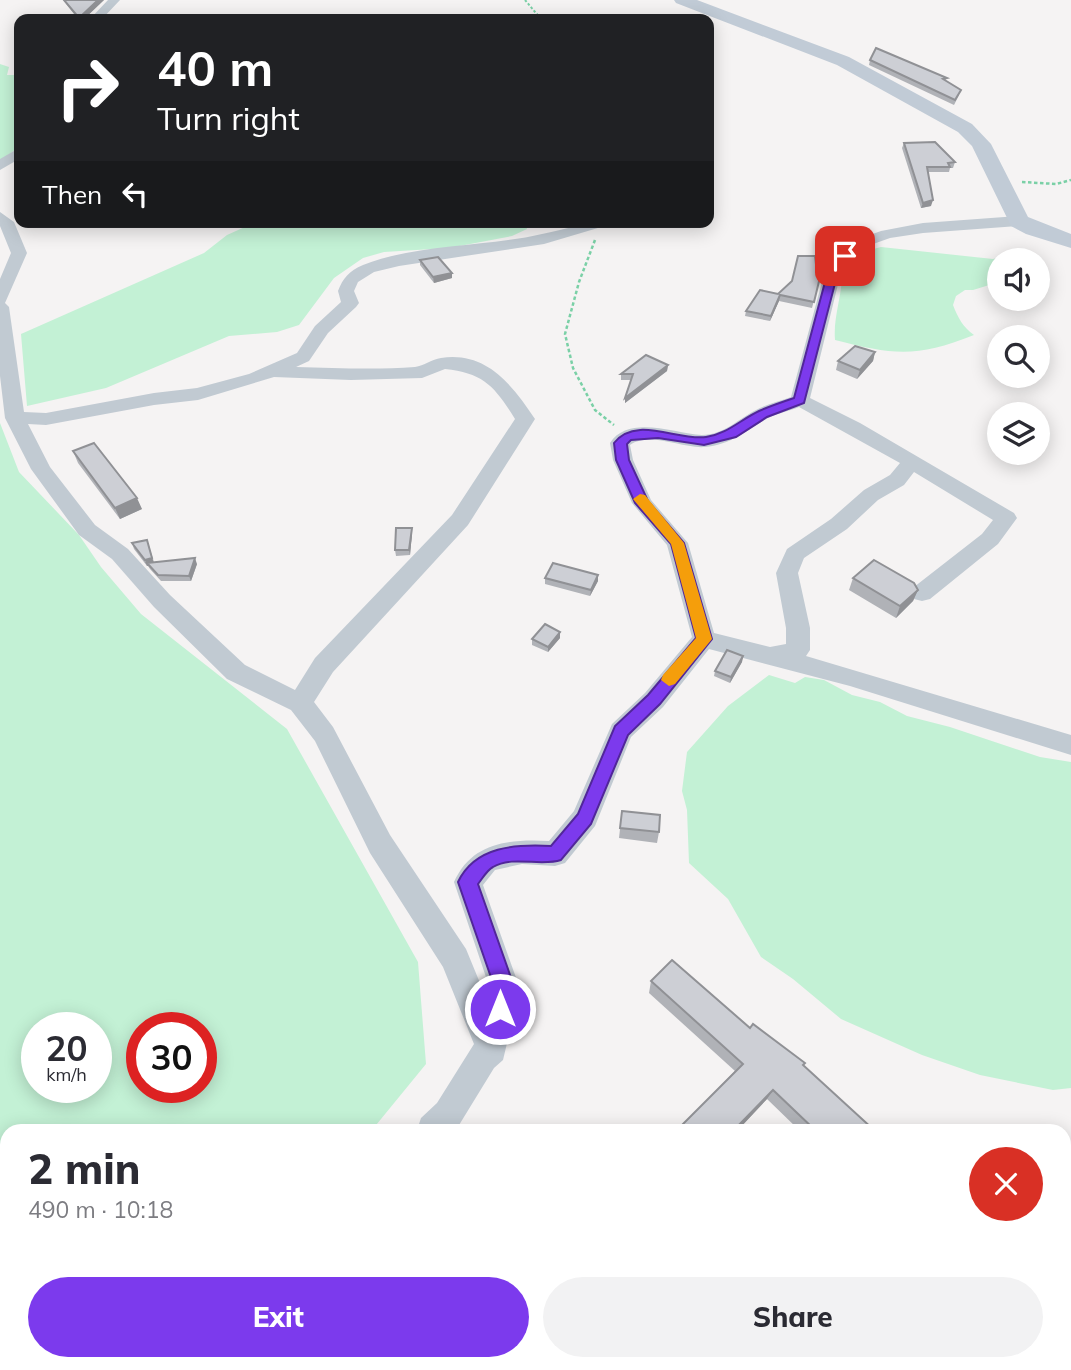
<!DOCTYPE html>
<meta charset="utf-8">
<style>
:root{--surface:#fff;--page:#f2f2f3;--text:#2b2b33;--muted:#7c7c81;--accent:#7c3aed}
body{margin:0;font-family:Mulish,sans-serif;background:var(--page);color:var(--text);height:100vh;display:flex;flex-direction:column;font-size:26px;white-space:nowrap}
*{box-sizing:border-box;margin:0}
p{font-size:23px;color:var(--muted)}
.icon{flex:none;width:38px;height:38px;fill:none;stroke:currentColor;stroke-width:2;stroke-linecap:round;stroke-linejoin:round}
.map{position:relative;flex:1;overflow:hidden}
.sheet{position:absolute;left:0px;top:1124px;width:1071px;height:247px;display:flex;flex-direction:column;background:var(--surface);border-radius:21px 21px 0 0;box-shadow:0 4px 18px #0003}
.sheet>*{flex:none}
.guide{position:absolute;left:14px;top:14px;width:700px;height:214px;border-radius:14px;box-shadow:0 4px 18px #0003;background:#202124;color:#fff;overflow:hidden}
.controls{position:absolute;left:987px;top:248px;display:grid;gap:14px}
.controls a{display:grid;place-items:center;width:63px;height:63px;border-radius:50%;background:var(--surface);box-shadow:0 4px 18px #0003;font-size:35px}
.speed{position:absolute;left:21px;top:1012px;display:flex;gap:14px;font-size:35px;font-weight:700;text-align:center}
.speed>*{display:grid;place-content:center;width:91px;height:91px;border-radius:50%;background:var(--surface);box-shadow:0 4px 18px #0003;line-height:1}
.speed small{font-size:18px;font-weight:400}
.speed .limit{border:10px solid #d22;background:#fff;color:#111}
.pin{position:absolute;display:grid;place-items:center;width:60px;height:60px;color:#fff;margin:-30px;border-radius:14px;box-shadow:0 4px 10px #0006}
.me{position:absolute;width:77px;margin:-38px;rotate:0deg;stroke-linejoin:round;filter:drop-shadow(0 0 5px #0008)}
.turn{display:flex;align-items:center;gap:24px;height:147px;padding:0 28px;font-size:32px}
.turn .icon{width:91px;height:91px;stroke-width:2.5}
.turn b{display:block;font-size:49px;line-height:60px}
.then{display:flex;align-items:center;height:66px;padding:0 28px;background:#0003;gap:14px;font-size:26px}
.round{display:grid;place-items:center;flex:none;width:74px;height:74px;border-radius:37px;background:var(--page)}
.summary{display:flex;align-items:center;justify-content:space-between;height:119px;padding:0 28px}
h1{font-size:42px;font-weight:800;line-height:52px}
.action{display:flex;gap:14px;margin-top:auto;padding:14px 28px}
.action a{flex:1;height:80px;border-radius:42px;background:var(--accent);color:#fff;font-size:28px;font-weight:800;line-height:80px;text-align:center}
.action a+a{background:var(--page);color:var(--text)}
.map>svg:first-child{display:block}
.green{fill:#c3f1d5;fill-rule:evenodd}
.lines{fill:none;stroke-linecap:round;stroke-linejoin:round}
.path-far1{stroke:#7ad0a6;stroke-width:2;stroke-dasharray:2.5 2;stroke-linecap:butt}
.path{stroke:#7ad0a6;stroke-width:2.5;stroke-dasharray:3.5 2.5;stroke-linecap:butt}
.lane{fill:#c1cad2;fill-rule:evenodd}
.street{fill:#c1cad2;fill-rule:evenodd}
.secondary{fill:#c1cbd6;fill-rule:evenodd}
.wall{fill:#b0b2b7}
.shaded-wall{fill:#909195}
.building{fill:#cdcfd5;stroke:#909195;stroke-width:2}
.route{fill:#7c3aed;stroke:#51269a;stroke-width:2}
.slow{fill:#f59e0b}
</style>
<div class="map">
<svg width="1071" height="1370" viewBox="0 0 1071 1370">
<rect width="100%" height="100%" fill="#f5f3f3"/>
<path class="green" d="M0,64l9,3 -2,8h12v72l-19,14z
M256,222h270l1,7 -15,7 -63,12 -65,4 -21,6 -29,20 -35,47 -22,7 -48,4 -123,52 -79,18 -6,-72 183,-81 23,-18z
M881,247l112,12 8,-2 13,4h-15v21l-26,8h-8l-9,6 -3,9c5,13 10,22 21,30 -57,23 -81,20 -139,5 -2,-24 8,-46 7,-70l20,-18z
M0,423l19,49 60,63 22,32 40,47 146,115 131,233 8,102 -54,66h-365v233h163l-6,7h-164zM37,1027h59v60h-59zM142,1027h59v60h-59z
M769,675l26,8 10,-6 19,3 28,15 28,7 27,14 43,11 90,30 31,5v326l-18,2 -73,-15 -58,-20 -81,-36 -48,-40 -32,-22 -33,-58 -39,-36 -2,-53 -5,-19 5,-39 41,-46z"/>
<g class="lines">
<path class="path-far1" d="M525,0l16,19"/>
<path class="path" d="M1022,182l34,2 15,-4
M595,240l-16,42 -14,52 8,34 22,42 19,15"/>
<path class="lane" d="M850,1363h18l2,7h-18z"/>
<path class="street" d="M108,0h12l-18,19h-12z
M19,148v11l-19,11v-11z
M0,212l14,10 13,31 -22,50 4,4 15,105 22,1 108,-20 43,-5 52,-14 48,-21 18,-27 26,-24 -3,-11c5,-13 11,-20 25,-26 52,-21 124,-18 179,-31 26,-5 42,-12 69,-12l-3,3 -64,19 -145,22 -25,6 -16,10 -4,9 5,12 -3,4 -28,26 -19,28 -13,6c39,1 80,3 119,0 9,-1 17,-8 26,-9 46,-7 72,28 94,61l-67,106 -135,147 -19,30 19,25 57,108 76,114 21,51 3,-11 -36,-107c18,-40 55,-43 95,-41l25,-30 38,-87 33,-31 47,-56 -25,-92 -35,-42 -19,-43 -3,-17c19,-29 65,-9 92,-8 22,0 36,-16 54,-25 11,-6 24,-9 35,-13l35,-130 24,-25 31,-11 42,-8 96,-7 8,5 -8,5 -96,7 -33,5 -28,10 -20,20 -32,130 50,25 154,90 3,5 -19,26 -68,55 -8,2 -8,-2 -3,-6 3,-6 68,-53 11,-14 -79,-48 -10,13 -26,15 -31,29 -43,29 -6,15 12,55v22l-4,6 265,79v20l-221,-69 -141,-37 -46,58 -32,30 -36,89 -30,37 -10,3 -33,-2 -27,6 -12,15 37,104 -17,71 -9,8 -38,62h-39l4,-12 16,-15 37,-59 -31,-77 -73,-114 -55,-112 -24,-31 -64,-31 -73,-72 -42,-48 -33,-24 -48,-66 -26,-51 -5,-42v-97l11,-26 -11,-27zM445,369c39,4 50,18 70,50l-63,96 -137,143 -20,32 -50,-25 -75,-70 -42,-46 -33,-24 -45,-58 -22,-43 18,1 108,-20 44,-5 76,-23 77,3 71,-2zM799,407l101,56 -10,12 -26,15 -33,29 -44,30 -11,24 10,55v16l-16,3 -56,-14 -26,-90 -37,-43 -18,-40 -3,-15c21,-14 52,4 75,2 26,-2 42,-17 63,-29 10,-5 21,-7 31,-11z
M189,1363h41l-3,7h-41z
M398,1363h39l3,7h-39z"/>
<path class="secondary" d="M674,0h23l152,57 123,67 19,20 37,73 43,17v14l-45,-14 -15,-8 -39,-80 -14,-14 -121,-67 -161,-62z"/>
</g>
<path class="wall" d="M63,0h41l-20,19h-6z
M870,60l76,21 13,14 -5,10 -85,-40z
M904,143l51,19 -2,6h-3l-1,4h-21l3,34 -10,2 -19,-60z
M420,260l32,13v5l-18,5 -14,-18z
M817,273h4l-9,35 -33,-7 -9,20 -25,-5 1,-5 32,-17z
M875,352l-2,9 -16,18 -21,-9 2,-9z
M668,365l-1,6 -42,32v-5l6,-18h-10v-6z
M73,451l69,58 -22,10 -42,-56z
M412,534l-2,21 -14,1 -1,-6z
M147,540l7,22 43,2 -6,17h-30l-11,-12 -2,-3h-1l-13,-17 -2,-6z
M545,578l53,3 -8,15 -45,-12z
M853,578l65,12 -5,11 -17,17 -47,-28z
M560,632v6l-12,14 -16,-7v-6z
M743,656l-1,6 -12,21 -16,-7 1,-5z
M622,811l37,21 -2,11 -38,-5z
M651,981l99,47 53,37 71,65h-75l-32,-31 -29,31h-61l58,-59 -86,-78z
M753,1363h29l-4,7h-18z
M1038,1363h26l7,7h-25z"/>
<path class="shaded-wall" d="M98,0h6l-20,19h-4l-1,-1z
M933,200l-2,6 -10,2 2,-5z
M452,273v5l-18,5 -1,-6z
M780,295l-1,6 -9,20 1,-5z
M875,352l-2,9 -16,18 3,-9z
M668,365l-1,6 -42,32v-5z
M137,498l5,11 -22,10 -5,-11z
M412,528v6l-2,21 -1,-5z
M147,540l7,24 -7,-1 1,3h-1l-2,-6z
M195,558l2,6 -6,17 -2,-5z
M598,575v6l-8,15 1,-6z
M918,590l-5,11 -17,17 4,-12z
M560,632v6l-12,14v-5z
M743,656l-1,6 -12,21 1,-6z
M773,1090l-6,9 -29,31h-4z"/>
<path class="building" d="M64,0h34l-19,18z
M876,48l71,30 -4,1 18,11 -6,10 -85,-40z
M935,142l20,20 -7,1 2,4h-23l6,33 -10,3 -19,-60z
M798,256h17l2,17h4l-7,29 -34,-7 -9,21 -25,-5 14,-21 18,4 14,-13z
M438,257l14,16 -19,4 -13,-17z
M855,346l20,6 -15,18 -22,-9z
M646,355l22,10 -43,33 8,-24h-12z
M94,443l43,55 -22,10 -42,-57z
M396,528h16l-3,22h-14z
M147,540l5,18 -7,2 -13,-17z
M195,558l-6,18 -31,-1 -11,-12z
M874,560l40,23 4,7 -18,16 -47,-28z
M553,563l45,12 -7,15 -46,-12z
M545,624l15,8 -12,15 -16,-8z
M727,650l16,6 -12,21 -16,-6z
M622,811l38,4 -1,17 -39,-4z
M672,960l78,68 3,-4 52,39 -2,2 71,65h-59l-42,-40 -39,40h-57l66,-66 -92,-83z
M1064,1270l7,6v94h-12l-8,-7h13z
M763,1363h19l-4,7h-8z"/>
<path class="route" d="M841,254l9,2 -11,12 -35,135 -37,14 -31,20 -32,8 -46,-7 -27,2 -4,4 2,16 19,41 36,42 28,96 -52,65 -32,31 -37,89 -30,36c-21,7 -47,-5 -68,7 -6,3 -11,12 -15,17l37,105 -7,27 -8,3 -7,-3 -2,-7 4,-20 -37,-107c17,-36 58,-38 93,-36l27,-32 37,-88 33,-31 48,-57 -25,-94 -36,-41 -19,-43 -2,-17c22,-28 63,-2 92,-6 21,-3 34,-17 53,-26 11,-5 23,-9 35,-13l35,-131z"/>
<path class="slow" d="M640,494l5,1 39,48 28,96 -37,45 -6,2 -8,-6 2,-5 33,-37 -25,-94 -38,-45z"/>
</svg>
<div class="controls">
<a><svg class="icon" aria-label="sound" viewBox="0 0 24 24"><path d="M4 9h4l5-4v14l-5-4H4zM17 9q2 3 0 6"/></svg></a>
<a><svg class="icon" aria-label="search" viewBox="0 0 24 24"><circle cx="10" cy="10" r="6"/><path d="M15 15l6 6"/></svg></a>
<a><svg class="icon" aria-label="layers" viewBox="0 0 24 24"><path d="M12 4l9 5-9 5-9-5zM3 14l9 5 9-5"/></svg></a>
</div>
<div class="speed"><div>20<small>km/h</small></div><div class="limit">30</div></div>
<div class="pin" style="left:845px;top:256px;background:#d93025"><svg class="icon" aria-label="arrive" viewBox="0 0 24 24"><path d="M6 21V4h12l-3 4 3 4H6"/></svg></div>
<svg class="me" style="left:500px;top:1009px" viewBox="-20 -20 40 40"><circle r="17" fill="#7c3aed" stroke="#fff" stroke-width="3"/><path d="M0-11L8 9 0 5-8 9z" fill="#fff"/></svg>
<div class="guide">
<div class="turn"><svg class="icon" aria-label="right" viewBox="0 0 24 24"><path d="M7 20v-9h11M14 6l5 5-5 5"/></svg><div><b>40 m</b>Turn right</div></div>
<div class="then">Then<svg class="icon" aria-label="left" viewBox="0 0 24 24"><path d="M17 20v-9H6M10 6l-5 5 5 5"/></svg></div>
</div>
<section class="sheet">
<div class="summary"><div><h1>2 min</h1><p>490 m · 10:18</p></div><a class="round" style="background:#d93025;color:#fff"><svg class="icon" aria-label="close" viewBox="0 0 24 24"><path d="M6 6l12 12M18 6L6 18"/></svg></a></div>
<div class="action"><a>Exit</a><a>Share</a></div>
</section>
</div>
